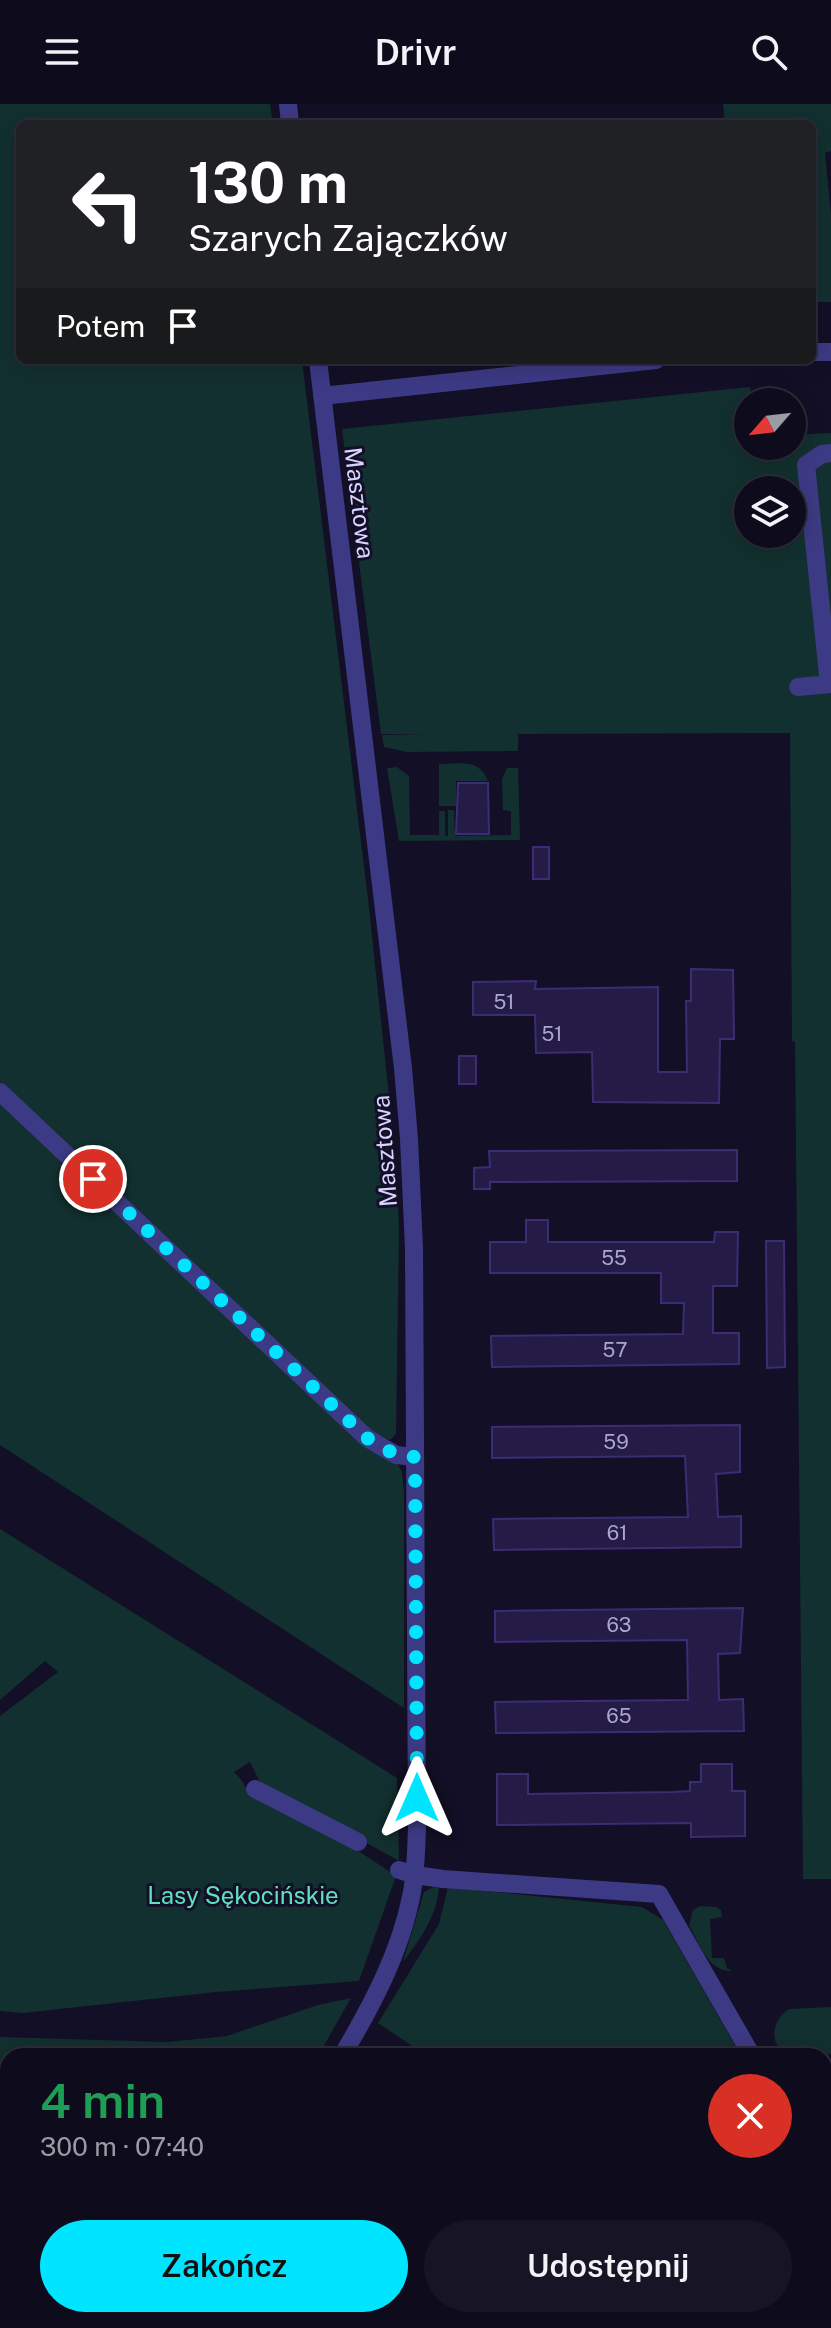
<!DOCTYPE html>
<html lang="pl">
<meta charset="utf-8">
<style>
:root{--surface:#0e0b1c;--page:#171425;--text:#f1f3f6;--muted:#9b9ba3;--line:#2e2b3b;--accent:#00e5ff}
body{margin:0;font-family:"Public Sans",sans-serif;background:var(--page);color:var(--text);height:100vh;display:flex;flex-direction:column;font-size:30px;white-space:nowrap}
*{box-sizing:border-box;margin:0}
p{font-size:26px;color:var(--muted)}
.icon{flex:none;width:44px;height:44px;fill:none;stroke:currentColor;stroke-width:2;stroke-linecap:round;stroke-linejoin:round}
.map{position:relative;flex:1;overflow:hidden}
.sheet{position:absolute;left:0px;top:1944px;width:832px;height:280px;display:flex;flex-direction:column;background:var(--surface);border-radius:24px 24px 0 0;box-shadow:0 4px 20px #0003,0 0 0 2px var(--line)}
.sheet>*{flex:none}
.banner{position:absolute;left:16px;top:16px;width:800px;height:244px;border-radius:12px;box-shadow:0 4px 20px #0003,0 0 0 2px var(--line);background:#202124;color:#fff;overflow:hidden}
.needle{width:52px;rotate:242deg}
.tools{position:absolute;left:734px;top:284px;display:grid;gap:16px}
.tools a{display:grid;place-items:center;width:72px;height:72px;border-radius:50%;background:var(--surface);box-shadow:0 4px 20px #0003,0 0 0 2px var(--line);font-size:40px}
.pin{position:absolute;display:grid;place-items:center;width:68px;height:68px;color:#fff;margin:-34px;border:4px solid #fff;border-radius:50%;box-shadow:0 2px 8px #0007}
.me{position:absolute;width:88px;margin:-44px;rotate:0deg;stroke-linejoin:round;filter:drop-shadow(0 0 6px #0008)}
.turn{display:flex;align-items:center;gap:28px;height:168px;padding:0 40px;font-size:36px}
.turn .icon{width:104px;height:104px;stroke-width:2.5}
.turn b{display:block;font-size:56px;line-height:68px}
.then{display:flex;align-items:center;height:76px;padding:0 40px;background:#0003;gap:16px;font-size:30px}
.round{display:grid;place-items:center;flex:none;width:84px;height:84px;border-radius:42px;background:var(--page)}
.headline{display:flex;align-items:center;justify-content:space-between;height:136px;padding:0 40px}
h1{font-size:48px;font-weight:600;line-height:60px;color:#1e9e55}
.button{display:flex;gap:16px;margin-top:auto;padding:16px 40px}
.button a{flex:1;height:92px;border-radius:48px;background:var(--accent);color:#111;font-size:32px;font-weight:600;line-height:92px;text-align:center}
.button a+a{background:var(--page);color:var(--text)}
header{display:flex;justify-content:space-between;align-items:center;height:104px;padding:0 40px;background:var(--surface);font-size:36px;font-weight:600}
.map>svg:first-child{display:block}
.green{fill:#12302f;fill-rule:evenodd}
.building{fill:#241b47;stroke:#3b2d73;stroke-width:2}
.lines{fill:none;stroke-linecap:round;stroke-linejoin:round}
.minor{stroke:#3d3a85;stroke-width:18}
.route{stroke:#00e5ff;stroke-width:14;stroke-dasharray:0 25.2}
.labels{text-anchor:middle;stroke-width:6;stroke-linejoin:round;paint-order:stroke}
.number-label{font-size:20px;fill:#aca6d1}
.street-label{font-size:24px;fill:#d9d4ff;stroke:#130f26}
.park-label{font-size:24px;fill:#5fe0c0;stroke:#130f26}
</style>
<header><svg class="icon" aria-label="menu" viewBox="0 0 24 24"><path d="M4 6h16M4 12h16M4 18h16"/></svg>Drivr<svg class="icon" aria-label="search" viewBox="0 0 24 24"><circle cx="10" cy="10" r="6"/><path d="M15 15l6 6"/></svg></header>
<div class="map">
<svg width="831" height="2224" viewBox="0 0 831 2224">
<rect width="100%" height="100%" fill="#130f26"/>
<path class="green" d="M0,0h270l3,20h-253v236h282l67,547 27,256 3,67 -3,204 -6,6 -20,-9 -153,-147 -217,-202z
M723,0h108v47l-6,2 6,62v87h-19v-178h-87z
M750,283l2,15h-4v44h44v-11l39,-2v1446h-28l-8,-837 -3,-1 -2,-308 -272,1v17l-111,1 -23,-5 -2,-12 47,-1h-48l-39,-305zM748,386h44v44h-44z
M439,660c21,0 40,-6 49,17h-32v25h-17z
M397,663l12,9 1,59h29v-24h6v24l3,1v-26h6l1,26 56,-1v-24l-8,-1 -1,-31 5,-11h11l2,72 -121,1 -12,-73z
M0,998l397,361 5,9 2,19v217l-404,-263z
M0,1425l397,249 2,83 -138,-77 -11,-22 -16,10 9,10 6,14 84,38 63,42 -37,105 -143,11 -193,21 -23,-2v-295l58,-44 -13,-11 -45,39z
M434,1783l5,1c-3,30 -18,50 -36,74l21,-70z
M448,1783l194,20 21,13 78,136h-314l-49,-33 61,-99z
M700,1802l16,1 5,3 1,7 -12,2 2,39h12l3,10 5,3c-24,1 -33,-28 -43,-46l4,-15z
M351,1894l-33,58h-310v264h161l-5,8h-164v-291l166,5 42,-4 19,-2 91,-31z
M831,1903v47c-12,1 -29,5 -40,1 -24,-7 -20,-35 -2,-46z
M824,2097l7,13v114h-176l-6,-8h175z
M208,2216h418l7,8h-430z"/>
<path class="building" d="M458,679h30l1,51h-33z
M533,743h16v32h-16z
M691,865l42,1 1,69h-14l-1,64 -126,-1 -1,-50 -56,1 -1,-38h-62v-33l63,-1 -1,8 123,-2v85h29l-1,-71h5z
M459,952h17v28h-17z
M737,1046v31l-247,1v7h-16v-21l16,-1 -1,-16z
M526,1116h22v22h166l1,-10h23l-1,54h-24v47h26v31l-247,3 -1,-31 192,-2 1,-31h-23v-30h-171v-31h36z
M766,1137h18l1,126 -18,1z
M740,1321v47l-24,2 2,43 23,-1v31l-247,3 -1,-31 195,-2 -3,-61 -193,2v-31z
M743,1504l-3,45 -22,1 1,46 24,-1 1,32 -248,2 -1,-31 193,-2 -1,-60 -192,2v-31z
M701,1660h31v27h13v45l-54,1v-14l-194,2v-51h31v20l145,-2 17,-1v-9h11z"/>
<g class="lines">
<path class="minor" d="M288,0l2,20
M812,248h19
M318,256l85,708 6,71 5,109 3,581c-1,22 -1,45 -6,68 -11,56 -40,110 -69,159
M322,292l334,-36
M829,580l-23,-219 16,-11 9,-1
M798,583l33,-3
M0,988l367,346 29,17 19,2
M255,1685l103,53
M399,1766l16,5 28,4 216,15 93,162
M824,2078l7,13
M185,2224l5,-8"/>
</g>
<g class="lines">
<path class="route" d="M93,1075l274,259 29,17 19,2 2,341"/>
</g>
<g class="labels">
<g class="number-label">
<text x="504" y="905">51</text>
<text x="552" y="937">51</text>
<text x="614" y="1161">55</text>
<text x="615" y="1253">57</text>
<text x="616" y="1345">59</text>
<text x="617" y="1436">61</text>
<text x="619" y="1528">63</text>
<text x="619" y="1619">65</text>
</g>
<g class="street-label">
<text transform="translate(359 399) rotate(83)" y="8">Masztowa</text>
<text transform="translate(385 1047) rotate(-94)" y="8">Masztowa</text>
</g>
<g class="park-label">
<text x="243" y="1800">Lasy Sękocińskie</text>
</g>
</g>
</svg>
<div class="tools">
<a><svg class="needle" viewBox="-14 -14 28 28"><path d="M0-13l5 13h-10z" fill="#e53935"/><path d="M0 13l5-13h-10z" fill="#9b9ba3"/></svg></a>
<a><svg class="icon" aria-label="layers" viewBox="0 0 24 24"><path d="M12 4l9 5-9 5-9-5zM3 14l9 5 9-5"/></svg></a>
</div>
<div class="pin" style="left:93px;top:1075px;background:#d93025"><svg class="icon" aria-label="arrive" viewBox="0 0 24 24"><path d="M6 21V4h12l-3 4 3 4H6"/></svg></div>
<svg class="me" style="left:417px;top:1694px" viewBox="-20 -20 40 40"><path d="M0-17L14 15 0 8-14 15z" fill="#00e5ff" stroke="#fff" stroke-width="4"/></svg>
<div class="banner">
<div class="turn"><svg class="icon" aria-label="left" viewBox="0 0 24 24"><path d="M17 20v-9H6M10 6l-5 5 5 5"/></svg><div><b>130 m</b>Szarych Zajączków</div></div>
<div class="then">Potem<svg class="icon" aria-label="arrive" viewBox="0 0 24 24"><path d="M6 21V4h12l-3 4 3 4H6"/></svg></div>
</div>
<section class="sheet">
<div class="headline"><div><h1>4 min</h1><p>300 m · 07:40</p></div><a class="round" style="background:#d93025;color:#fff"><svg class="icon" aria-label="close" viewBox="0 0 24 24"><path d="M6 6l12 12M18 6L6 18"/></svg></a></div>
<div class="button"><a>Zakończ</a><a>Udostępnij</a></div>
</section>
</div>
